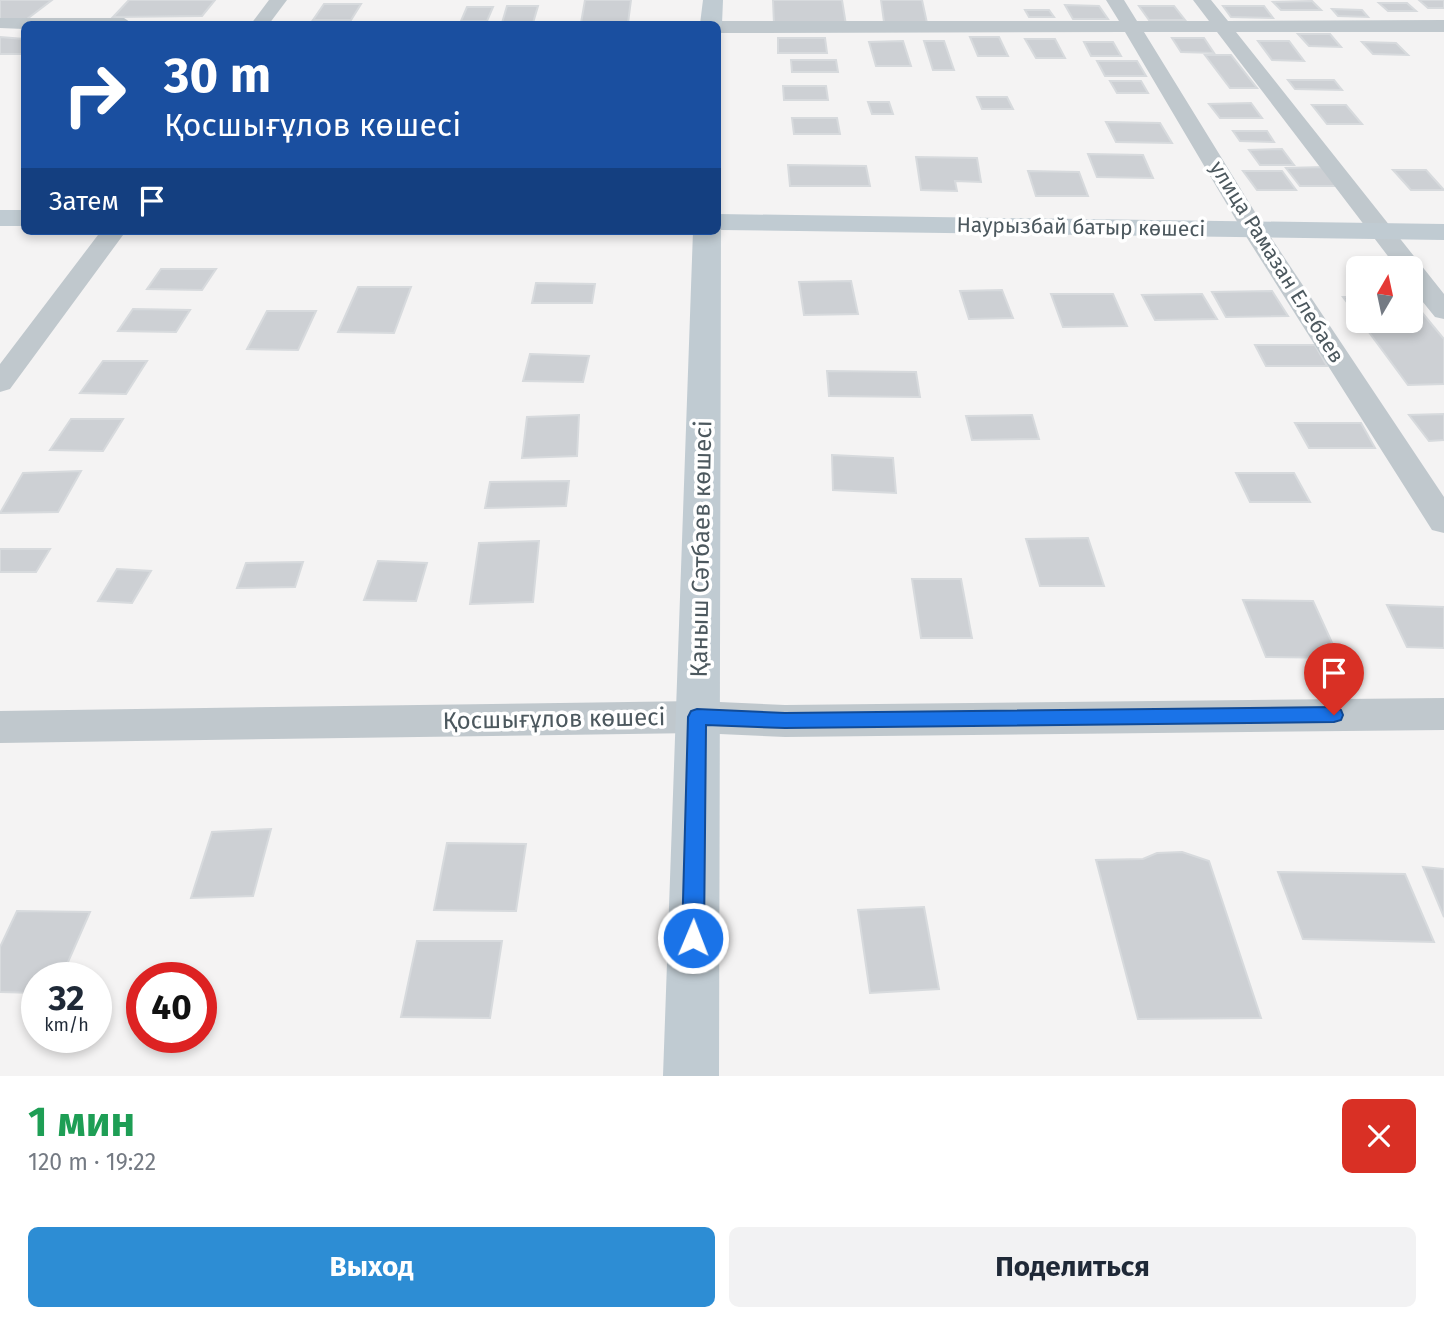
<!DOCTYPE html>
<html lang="ru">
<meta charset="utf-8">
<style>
:root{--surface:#fff;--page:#f2f2f3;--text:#1f2937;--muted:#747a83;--accent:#2d8dd4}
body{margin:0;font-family:"Fira Sans",sans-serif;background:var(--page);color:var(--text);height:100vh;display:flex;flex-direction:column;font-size:26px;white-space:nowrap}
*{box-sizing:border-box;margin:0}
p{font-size:23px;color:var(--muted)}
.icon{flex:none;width:38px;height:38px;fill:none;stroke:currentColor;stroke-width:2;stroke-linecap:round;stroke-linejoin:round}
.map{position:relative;height:1076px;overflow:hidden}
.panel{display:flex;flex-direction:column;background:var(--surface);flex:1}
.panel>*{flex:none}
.top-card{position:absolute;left:21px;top:21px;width:700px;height:214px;border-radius:10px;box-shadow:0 4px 10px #0003;background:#1a4fa0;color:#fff;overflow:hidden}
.needle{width:46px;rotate:9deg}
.controls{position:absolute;left:1346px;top:256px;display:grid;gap:14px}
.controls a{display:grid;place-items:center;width:77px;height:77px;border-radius:10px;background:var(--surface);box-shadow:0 4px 10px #0003;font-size:35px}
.speed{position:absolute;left:21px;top:962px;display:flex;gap:14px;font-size:35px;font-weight:700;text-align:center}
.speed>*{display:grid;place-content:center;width:91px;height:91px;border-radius:50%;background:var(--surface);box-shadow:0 4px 10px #0003;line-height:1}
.speed small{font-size:18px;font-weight:400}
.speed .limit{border:10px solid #d22;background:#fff;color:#111}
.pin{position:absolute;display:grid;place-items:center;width:60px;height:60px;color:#fff;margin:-72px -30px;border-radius:50% 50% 50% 0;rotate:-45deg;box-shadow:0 0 7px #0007}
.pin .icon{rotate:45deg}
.me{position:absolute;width:77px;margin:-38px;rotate:1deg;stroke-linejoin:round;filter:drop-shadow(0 0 5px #0008)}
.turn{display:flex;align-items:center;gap:24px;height:147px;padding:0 28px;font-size:32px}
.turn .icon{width:91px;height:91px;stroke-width:2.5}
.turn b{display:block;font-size:49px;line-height:60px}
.then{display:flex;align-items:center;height:66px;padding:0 28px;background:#0003;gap:14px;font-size:26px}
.round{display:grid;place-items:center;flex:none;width:74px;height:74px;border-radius:10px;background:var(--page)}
.head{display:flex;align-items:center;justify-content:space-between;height:119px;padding:0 28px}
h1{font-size:42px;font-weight:700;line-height:52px;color:#1e9e55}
.action{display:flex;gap:14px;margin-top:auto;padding:14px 28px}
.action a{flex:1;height:80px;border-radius:10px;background:var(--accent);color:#fff;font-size:28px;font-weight:700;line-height:80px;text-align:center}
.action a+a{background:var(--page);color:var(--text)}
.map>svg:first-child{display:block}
.building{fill:#cdd0d4;stroke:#d7dadd;stroke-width:2}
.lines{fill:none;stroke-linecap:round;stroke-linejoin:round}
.street{fill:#c0c8cd;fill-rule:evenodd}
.secondary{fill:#c0cbd2;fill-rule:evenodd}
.route{fill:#1a73e8;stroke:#114b97;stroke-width:2}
.labels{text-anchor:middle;stroke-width:7;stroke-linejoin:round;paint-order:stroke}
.far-street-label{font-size:21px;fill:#4c585e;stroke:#fff}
.street-label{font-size:24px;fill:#4c585e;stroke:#fff}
</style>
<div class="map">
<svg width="1444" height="1076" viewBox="0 0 1444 1076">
<rect width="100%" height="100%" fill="#f4f3f3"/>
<path class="building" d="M0,0h52l-25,19h-27z
M129,0h86l-13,16 -89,1z
M585,0h46l-3,23h-47z
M773,0h69l4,25 -72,-1z
M881,0h41l5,23 -43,-1z
M1419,0h25v8h-16z
M1312,1l9,9h-40l-8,-8z
M1379,3h28l9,8h-28z
M324,4h37l-10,16h-38z
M1065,5l34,1 9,13h-35z
M507,6h31l-5,17h-31z
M1139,6h35l11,14h-36z
M1223,6h41l9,12 -42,-1z
M467,7h26l-6,14h-26z
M1332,9l30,1 6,7 -30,-1z
M1025,10h24l5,7h-25z
M1298,34h32l11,13 -32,-1z
M0,37l24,2v15h-24z
M970,37h29l9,19h-30z
M778,38h47l2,15h-49z
M1172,38h32l10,15 -33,-1z
M1025,39h30l10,19h-29z
M903,41l8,25h-35l-7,-24z
M924,41h20l10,29h-21z
M1258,41h31l15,20 -32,-1z
M1084,42h29l8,14h-30z
M1362,42l34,1 12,12 -35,-1z
M1205,55h26l26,33h-27z
M791,60h45l2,12h-46z
M1097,61h40l9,15h-41z
M1288,80h46l8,10 -47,-1z
M1110,81h31l7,12h-31z
M783,86h43l2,14h-44z
M977,97h30l6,12h-31z
M868,102h21l4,12h-21z
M1251,103l11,15h-42l-11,-14z
M1312,105h34l16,19h-35z
M792,118h45l3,16h-46z
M1106,122l54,1 12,20 -56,-1z
M1233,131h34l7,11 -34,-1z
M1282,149l12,16h-34l-11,-15z
M1088,154l55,1 10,23 -56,-1z
M916,157l61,1 4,24 -26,-1 2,10 -36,-1z
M788,165l78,1 4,20h-80z
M1325,167l15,19h-40l-14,-18z
M1393,170h33l18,20h-33z
M1028,171l51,1 9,24h-52z
M1243,171h39l14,19h-39z
M161,269h55l-14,21 -55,-1z
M851,281l7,33 -54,1 -5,-33z
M536,283l59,1 -3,19h-60z
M358,287h53l-17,46 -56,-1z
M1002,290l11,28 -44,1 -9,-28z
M1272,291l16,25 -62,1 -14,-25z
M1051,294h62l14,32 -64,1z
M1202,294l15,25 -62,1 -13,-25z
M1343,297h15v20z
M1410,298l34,41v45l-36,1 -48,-65h50z
M133,309l57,1 -14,22 -58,-1z
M267,311h49l-18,39 -51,-1z
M1255,345h60l12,21h-61z
M530,354l59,2 -6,26 -60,-1z
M103,361h44l-21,33 -46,-1z
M827,371l89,1 4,25 -91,-1z
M1444,414v26l-15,1 -20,-26z
M579,415l-2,41 -55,2 5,-41z
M1032,415l7,24 -67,1 -6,-24z
M71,419h52l-20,32 -53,-1z
M1295,423h66l14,25h-66z
M832,455l61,3 3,35 -63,-3z
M81,471l-23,41 -58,1 23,-40z
M1236,473h58l16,29h-60z
M569,481l-3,25 -81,2 5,-26z
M1088,538l16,48h-64l-14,-47z
M539,541l-6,61 -63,2 9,-61z
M0,549h50l-14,23h-36z
M378,561l49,2 -11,38 -52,-1z
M303,562l-8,25 -58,1 9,-25z
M117,569l34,2 -19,32 -34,-2z
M912,579h49l11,59h-51z
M1243,600l70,1 26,57 -73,-1z
M1387,605l57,2v41l-37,-1z
M271,829l-18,67 -62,2 21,-66z
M447,843l79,1 -10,67 -82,-1z
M1182,852l27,9 52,157 -123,1 -42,-159 47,-1 14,-6z
M1423,867l21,2v48z
M1278,872l127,2 29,68 -131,-3z
M924,907l15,82 -69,4 -12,-83z
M17,911l73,1 -29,66h-24v15l-37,-1v-45z
M417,941h85l-12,77 -89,-1z"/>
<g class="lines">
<path class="street" d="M269,0h18l-18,24h-18z
M1106,0h18l13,21h72l-16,-21h18l17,21 216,-1v12h-208l208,262v25l-9,-2 -25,-31v-18h-13l-180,-236h-73l122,198 178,267v36l-12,-3 -190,-300 -117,-198 -407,1v-9h-7l7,-3h401z
M0,18h124l9,6h-109v5l-24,-1z
M101,231h25l-116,158 -10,3v-28z
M1444,698v32l-659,7 -88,-4 -697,10v-32l697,-10 88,4z"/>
<path class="secondary" d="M703,0h20l-1,24 -3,5 -1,-5h-18z
M0,210h24v16h-24z
M718,214l726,10v16l-723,-10 -2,846h-56l30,-845h25z"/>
</g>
<path class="route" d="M1334,707l7,3 2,5 -2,5 -7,2 -549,6 -79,-3 -2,213 -3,7 -8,3 -7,-3 -4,-7 6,-221 3,-6 6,-2 88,4z"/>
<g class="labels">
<g class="far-street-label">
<text transform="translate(1081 227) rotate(1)" y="7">Наурызбай батыр көшесі</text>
<text transform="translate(1277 262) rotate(58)" y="7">улица Рамазан Елебаев</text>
</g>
<g class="street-label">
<text transform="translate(701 549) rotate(-89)" y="8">Қаныш Сәтбаев көшесі</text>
<text transform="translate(554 719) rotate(-1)" y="8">Қосшығұлов көшесі</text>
</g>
</g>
</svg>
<div class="controls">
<a><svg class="needle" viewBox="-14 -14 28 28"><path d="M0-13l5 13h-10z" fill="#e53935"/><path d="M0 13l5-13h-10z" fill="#747a83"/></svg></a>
</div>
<div class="speed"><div>32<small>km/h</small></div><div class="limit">40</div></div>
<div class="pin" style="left:1334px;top:715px;background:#d93025"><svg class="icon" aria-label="arrive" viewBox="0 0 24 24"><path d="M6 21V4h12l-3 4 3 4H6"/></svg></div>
<svg class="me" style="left:693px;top:938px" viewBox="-20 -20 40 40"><circle r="17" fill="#1a73e8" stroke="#fff" stroke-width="3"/><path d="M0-11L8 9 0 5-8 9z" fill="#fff"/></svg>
<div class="top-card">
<div class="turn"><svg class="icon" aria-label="right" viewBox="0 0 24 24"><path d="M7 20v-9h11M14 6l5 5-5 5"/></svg><div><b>30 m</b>Қосшығұлов көшесі</div></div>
<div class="then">Затем<svg class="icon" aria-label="arrive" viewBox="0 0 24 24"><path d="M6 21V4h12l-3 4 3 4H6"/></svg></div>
</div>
</div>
<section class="panel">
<div class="head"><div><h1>1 мин</h1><p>120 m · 19:22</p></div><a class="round" style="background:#d93025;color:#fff"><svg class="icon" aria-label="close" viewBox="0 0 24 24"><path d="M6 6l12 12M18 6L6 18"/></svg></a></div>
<div class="action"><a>Выход</a><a>Поделиться</a></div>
</section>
